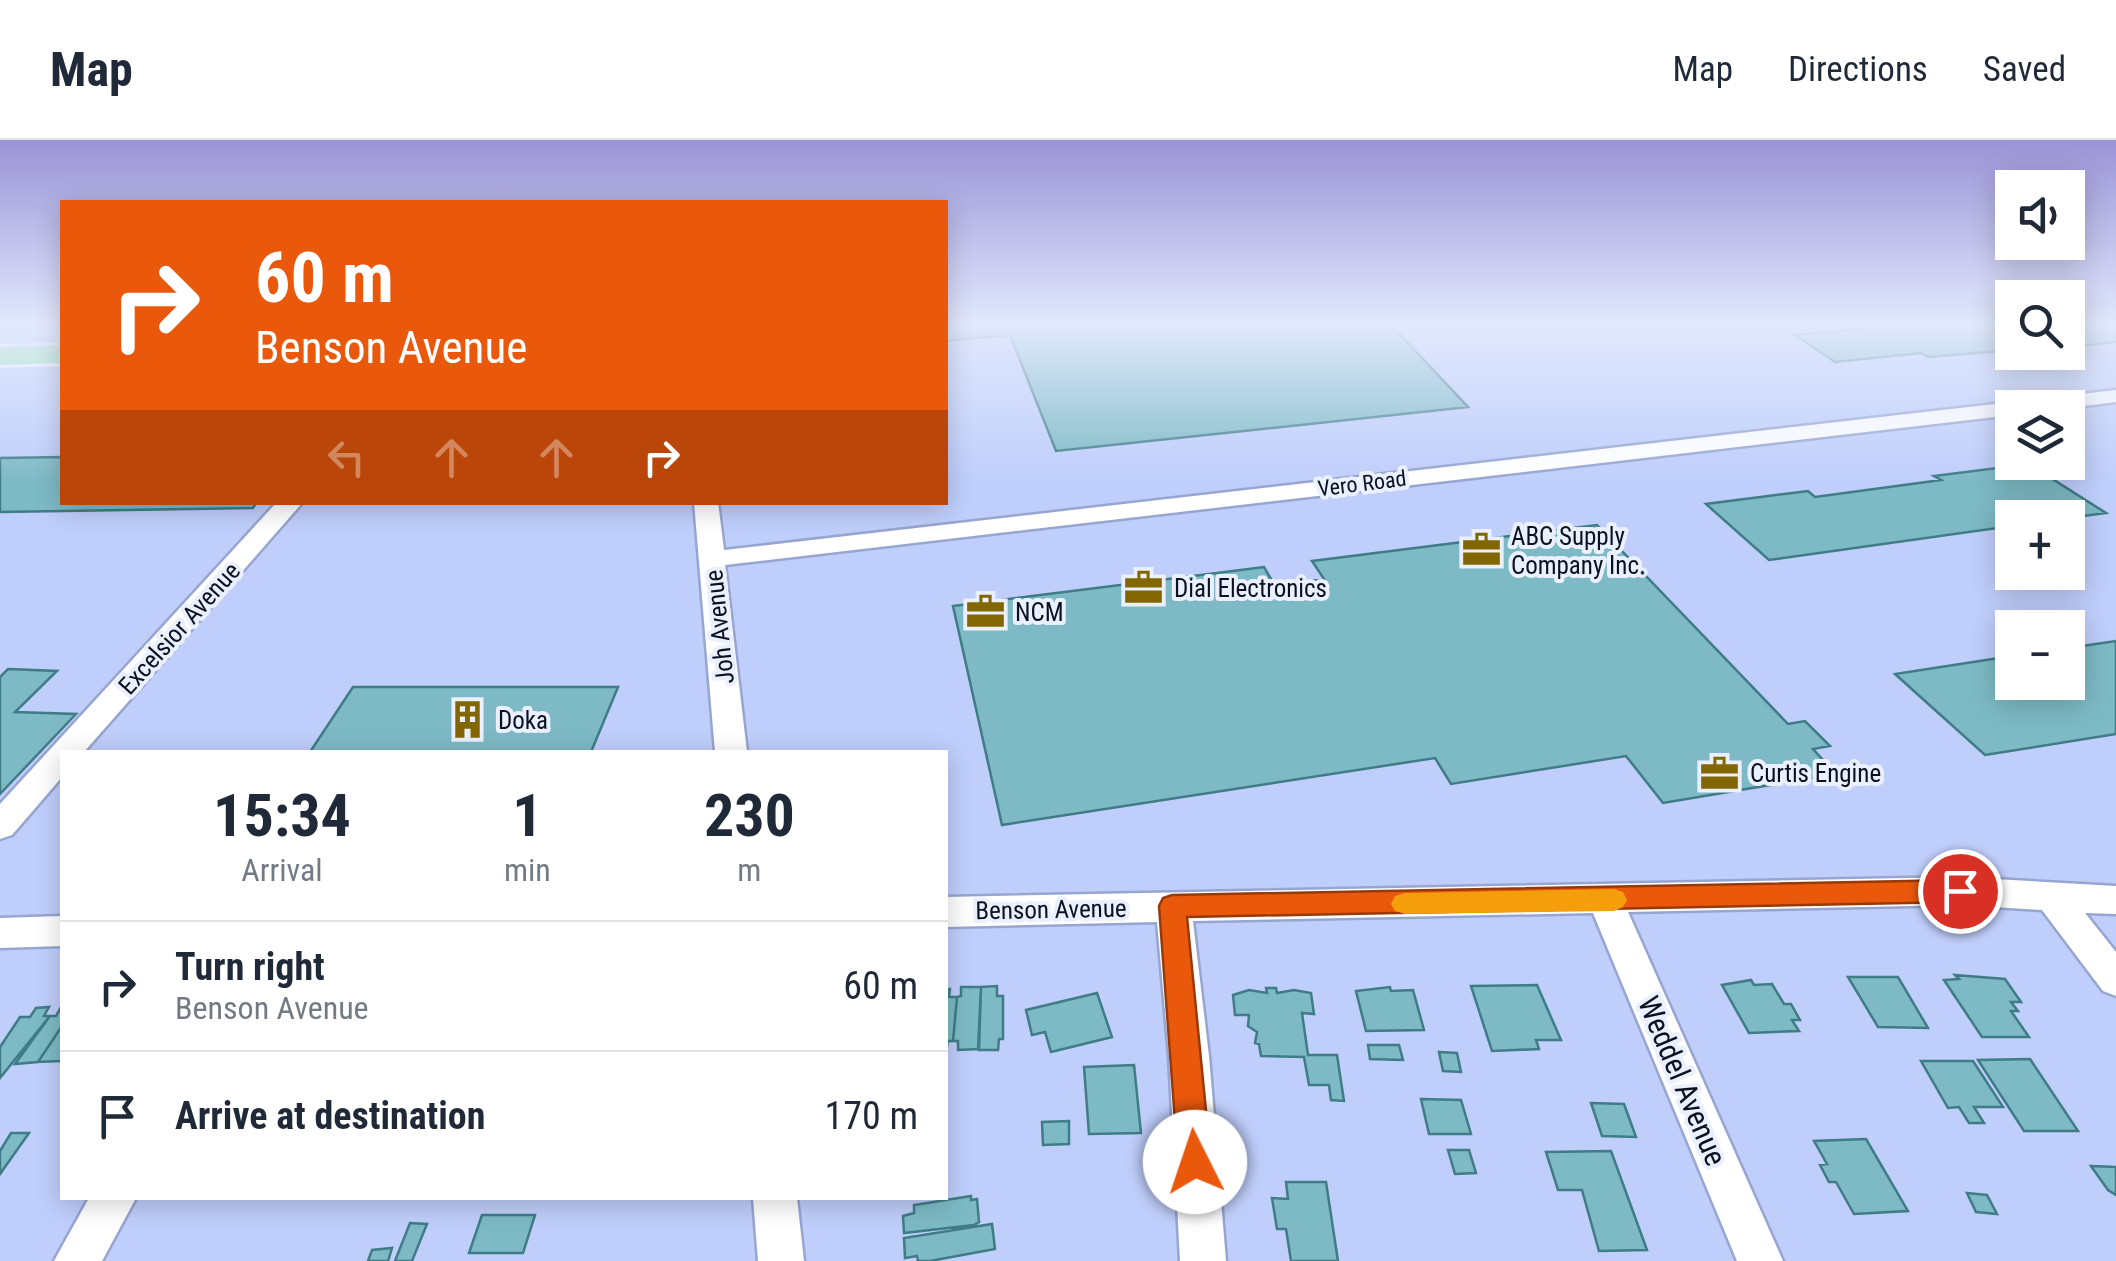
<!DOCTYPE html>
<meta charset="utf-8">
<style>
:root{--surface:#fff;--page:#f6f6f7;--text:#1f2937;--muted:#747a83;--line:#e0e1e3}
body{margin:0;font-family:"Roboto Condensed",sans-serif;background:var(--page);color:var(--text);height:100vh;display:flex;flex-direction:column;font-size:38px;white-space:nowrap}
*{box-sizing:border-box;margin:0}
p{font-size:32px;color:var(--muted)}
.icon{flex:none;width:55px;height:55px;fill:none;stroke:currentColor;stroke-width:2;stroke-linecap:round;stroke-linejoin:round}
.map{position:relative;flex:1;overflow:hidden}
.sheet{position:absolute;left:60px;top:610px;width:888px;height:450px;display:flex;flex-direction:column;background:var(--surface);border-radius:0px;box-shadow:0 5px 25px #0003}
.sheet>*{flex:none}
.hud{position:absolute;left:60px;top:60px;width:888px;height:305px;border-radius:0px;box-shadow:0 5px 25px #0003;background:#ea580c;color:#fff;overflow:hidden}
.controls{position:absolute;left:1995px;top:30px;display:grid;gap:20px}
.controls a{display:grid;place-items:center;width:90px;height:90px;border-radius:0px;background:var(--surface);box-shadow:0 5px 25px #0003;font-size:50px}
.pin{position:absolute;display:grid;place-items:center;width:85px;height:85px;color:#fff;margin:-42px;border:5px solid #fff;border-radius:50%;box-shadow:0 2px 10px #0007}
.me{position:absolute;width:110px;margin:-55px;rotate:356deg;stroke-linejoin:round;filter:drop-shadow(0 0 8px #0008)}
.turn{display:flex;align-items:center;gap:35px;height:210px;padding:0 30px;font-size:45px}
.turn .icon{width:130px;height:130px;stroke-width:2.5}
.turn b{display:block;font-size:70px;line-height:85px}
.lanes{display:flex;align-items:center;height:95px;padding:0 30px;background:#0003;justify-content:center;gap:50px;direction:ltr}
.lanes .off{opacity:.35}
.eta{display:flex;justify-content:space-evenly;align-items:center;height:170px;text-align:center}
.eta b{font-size:60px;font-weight:700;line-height:70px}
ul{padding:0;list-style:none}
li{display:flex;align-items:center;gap:30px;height:130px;padding:0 30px;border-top:2px solid var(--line)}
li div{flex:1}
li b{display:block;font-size:38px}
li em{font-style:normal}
header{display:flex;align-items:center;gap:60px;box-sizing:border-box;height:140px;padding:0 50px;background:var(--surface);border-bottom:2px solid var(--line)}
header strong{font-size:48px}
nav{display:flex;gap:55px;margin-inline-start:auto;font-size:35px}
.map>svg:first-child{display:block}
.building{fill:#7dbac5;stroke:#3f7c86;stroke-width:2.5}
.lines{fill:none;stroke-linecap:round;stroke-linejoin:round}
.minor-casing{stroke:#97a6d1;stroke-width:5}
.highway-casing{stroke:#fff;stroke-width:6}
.minor{fill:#fff;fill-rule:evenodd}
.highway{fill:#8ae8a0;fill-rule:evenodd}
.route{fill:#ea580c;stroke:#983908;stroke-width:2.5}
.slow{fill:#f59e0b}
.labels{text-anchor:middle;stroke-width:8;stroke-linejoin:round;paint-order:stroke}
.far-street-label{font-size:22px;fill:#0c1120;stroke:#ebf0fe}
.poi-label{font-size:25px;fill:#0c1120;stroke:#ebf0fe;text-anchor:start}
.street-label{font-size:25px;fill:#0c1120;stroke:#ebf0fe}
.near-street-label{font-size:30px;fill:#0c1120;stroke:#ebf0fe}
</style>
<header>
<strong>Map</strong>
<nav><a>Map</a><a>Directions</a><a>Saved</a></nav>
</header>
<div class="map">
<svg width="2116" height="1121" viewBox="0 0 2116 1121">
<rect width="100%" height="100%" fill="#bfcefb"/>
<path class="building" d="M974,185h417l77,82 -412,44 -46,-116 -65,6v-13z
M1894,185h118v25l-84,7 -7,-4 -86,9 -40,-27z
M2068,185h48v17l-48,5z
M62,317v45h195l-4,6 -253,4v-54z
M2029,324l77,49 -38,5h-56v8l-243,34 -63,-56 102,-13 7,6 126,-17 -7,-4z
M1597,385l191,199 17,-3 25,25 -17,3 23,25 -173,29 -37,-47 -175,28 -16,-26 -433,67 -49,-219 311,-39 11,19 49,-7 -12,-18z
M2116,501v93l-131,21 -90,-81 117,-18v26h56v-34z
M8,529l49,2 -42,41 61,2 -76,80v-117z
M353,547h265l-27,65h-281z
M1955,835l50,4 16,23h-10l7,9h-7l18,26h-47l-38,-57 15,-1z
M1848,837h50l30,51 -50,-1z
M1751,840l3,5 18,-1 12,20h7l9,16h-8l7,11 -50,2 -27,-48z
M1537,845l24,55h-25l3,9 -47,2 -21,-65z
M997,846v10h6v43h-4l-1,11h-19l2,-63z
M961,847h20l-3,62 -20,1v-9h-5l4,-44 4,-1z
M1390,847l1,4 22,-1 11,40 -58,1 -10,-40z
M1266,848h10l1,5 17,-3 17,3 3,21 -12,-1 6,42h29l7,46 -13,-1 -2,-15h-20l-5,-28 -43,-1 -2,-12 -4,-1 2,-11 -9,-6 1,-11h-14l-2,-20 16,-5 18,3z
M945,849h5l-1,8h8l-4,44h-5l-3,15z
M1097,853l15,44 -61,15 -6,-20 -13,3 -6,-25z
M49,867l-5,9h6l-50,62v-31l20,-30h10l6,-9z
M61,867l1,19 -24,36 -23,2 35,-48h6z
M62,886l-1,35 -23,1z
M1368,905h31l4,15 -33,-1z
M1439,912l18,1 4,19 -18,-1z
M2030,919l48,72h-54l-46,-71z
M1921,921h52l30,46h-29l10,16h-15l-10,-16 -11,1z
M1134,925l7,68 -52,1 -5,-67z
M1421,959l40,1 10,34h-42z
M1591,963l33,1 12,33 -34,-1z
M1069,981v23l-26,1 -1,-23z
M11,993h18l-29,41v-23z
M1866,999l42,72 -54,3 -18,-32h-7l-9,-17 7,-1 -13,-23z
M1448,1010h21l7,23 -21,1z
M1611,1011l36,99 -48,1 -17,-61h-24l-12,-38z
M2091,1026l25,1v28l-8,-5z
M1286,1042h40l12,79h-47l-5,-32h-9l-5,-31 16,1z
M1967,1053l20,2 10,19 -21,-2z
M971,1056v4l6,-1 2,23 -5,3 -70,8 -1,-17 11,-3v-8z
M482,1075h53l-12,38h-54z
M410,1083l17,1 -15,37h-17z
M992,1084l3,25 -65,12h-12l-1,-5 -12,2 -1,-20z
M392,1108l-4,13h-20l4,-11z"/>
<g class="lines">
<defs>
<path id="minor" d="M2116,250v12l-48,6h-56v7l-1287,150 22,187h-32l-21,-250h24l6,48z
M277,362h26l-219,250h-22v25l-50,58 -12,4v-35z
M1959,737l157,9v28l-31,-1 31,39v44l-13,-5 -61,-81 -83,-5 -331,7 155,349h-46l-144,-348 -400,8 16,135 17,205h-46l-11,-205 -12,-134 -212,5v-30z
M62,776v30l-62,2v-30z
M89,1058h47l-34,63h-48z
M753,1058h44l7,63h-46z"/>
<path id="highway" d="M62,205v18l-62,2v-18z"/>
</defs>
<use href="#minor" class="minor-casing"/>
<use href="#highway" class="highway-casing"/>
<use href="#minor" class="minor"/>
<use href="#highway" class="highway"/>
</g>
<linearGradient id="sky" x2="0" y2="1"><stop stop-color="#9a93d7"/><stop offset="0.54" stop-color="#e2e9fd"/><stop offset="1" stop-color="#e2e9fd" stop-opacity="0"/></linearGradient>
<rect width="2116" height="342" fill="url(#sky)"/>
<path class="route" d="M1960,740l9,4 4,7 -4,8 -9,3 -773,15 24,245 -5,11 -11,5 -12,-5 -5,-11 -19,-256 4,-8 9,-3z"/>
<path class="slow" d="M1614,749l9,3 4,8 -4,7 -9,4 -209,3 -10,-3 -4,-7 4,-8 10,-3z"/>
<defs>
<symbol id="office-bare" viewBox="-9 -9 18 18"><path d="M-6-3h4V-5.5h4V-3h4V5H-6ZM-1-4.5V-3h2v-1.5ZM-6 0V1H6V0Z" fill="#826600" stroke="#ebf0fe" stroke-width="2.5" paint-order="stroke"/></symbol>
<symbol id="building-bare" viewBox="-9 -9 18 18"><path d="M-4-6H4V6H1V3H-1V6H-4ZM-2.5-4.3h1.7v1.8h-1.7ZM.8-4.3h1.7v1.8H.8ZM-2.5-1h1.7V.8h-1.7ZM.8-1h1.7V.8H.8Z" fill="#826600" stroke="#ebf0fe" stroke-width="2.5" paint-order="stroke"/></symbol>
</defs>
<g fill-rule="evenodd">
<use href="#office-bare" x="1454" y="382" width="55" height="55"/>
<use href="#office-bare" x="1116" y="420" width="55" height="55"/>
<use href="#office-bare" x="958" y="444" width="55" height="55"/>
<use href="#building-bare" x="440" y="552" width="55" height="55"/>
<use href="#office-bare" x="1692" y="606" width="55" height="55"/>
</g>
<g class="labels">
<g class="far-street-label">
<text transform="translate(1362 343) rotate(-7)" y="8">Vero Road</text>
</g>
<g class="poi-label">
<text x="1511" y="405">ABC Supply<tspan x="1511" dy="29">Company Inc.</tspan></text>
<text x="1174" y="457">Dial Electronics</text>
<text x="1015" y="481">NCM</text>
<text x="498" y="589">Doka</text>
<text x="1750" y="642">Curtis Engine</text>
</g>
<g class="street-label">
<text transform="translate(719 487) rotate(-96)" y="9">Joh Avenue</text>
<text transform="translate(179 488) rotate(-48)" y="9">Excelsior Avenue</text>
<text transform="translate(1051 769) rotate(-1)" y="9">Benson Avenue</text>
</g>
<g class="near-street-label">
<text transform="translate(1682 941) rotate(67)" y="10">Weddel Avenue</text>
</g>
</g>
</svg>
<div class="controls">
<a><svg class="icon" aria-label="sound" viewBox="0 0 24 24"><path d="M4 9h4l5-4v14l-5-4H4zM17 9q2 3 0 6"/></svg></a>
<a><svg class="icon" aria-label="search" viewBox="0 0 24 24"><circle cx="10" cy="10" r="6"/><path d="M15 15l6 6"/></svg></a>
<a><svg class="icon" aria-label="layers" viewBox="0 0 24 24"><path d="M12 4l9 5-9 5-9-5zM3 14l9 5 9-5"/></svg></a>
<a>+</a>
<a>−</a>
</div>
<div class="pin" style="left:1960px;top:751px;background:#d93025"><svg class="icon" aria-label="arrive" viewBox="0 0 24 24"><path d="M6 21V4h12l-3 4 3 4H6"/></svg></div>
<svg class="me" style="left:1195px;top:1022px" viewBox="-20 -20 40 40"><circle r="19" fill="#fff"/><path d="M0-13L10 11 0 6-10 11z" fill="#ea580c"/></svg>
<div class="hud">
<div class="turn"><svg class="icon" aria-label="right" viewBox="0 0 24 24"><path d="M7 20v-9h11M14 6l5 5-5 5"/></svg><div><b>60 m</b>Benson Avenue</div></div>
<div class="lanes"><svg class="icon off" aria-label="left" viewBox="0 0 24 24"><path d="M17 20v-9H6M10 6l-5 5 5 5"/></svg><svg class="icon off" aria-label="ahead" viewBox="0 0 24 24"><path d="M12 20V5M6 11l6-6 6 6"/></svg><svg class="icon off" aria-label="ahead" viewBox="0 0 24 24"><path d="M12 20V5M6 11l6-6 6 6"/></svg><svg class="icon" aria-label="right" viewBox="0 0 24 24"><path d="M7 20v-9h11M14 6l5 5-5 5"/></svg></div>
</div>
<section class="sheet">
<div class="eta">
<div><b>15:34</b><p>Arrival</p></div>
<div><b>1</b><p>min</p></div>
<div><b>230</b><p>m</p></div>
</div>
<ul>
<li><svg class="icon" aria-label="right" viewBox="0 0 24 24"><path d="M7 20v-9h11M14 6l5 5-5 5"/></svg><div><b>Turn right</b><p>Benson Avenue</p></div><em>60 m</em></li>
<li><svg class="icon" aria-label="arrive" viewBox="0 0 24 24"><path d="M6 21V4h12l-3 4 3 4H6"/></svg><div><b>Arrive at destination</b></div><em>170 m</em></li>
</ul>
</section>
</div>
